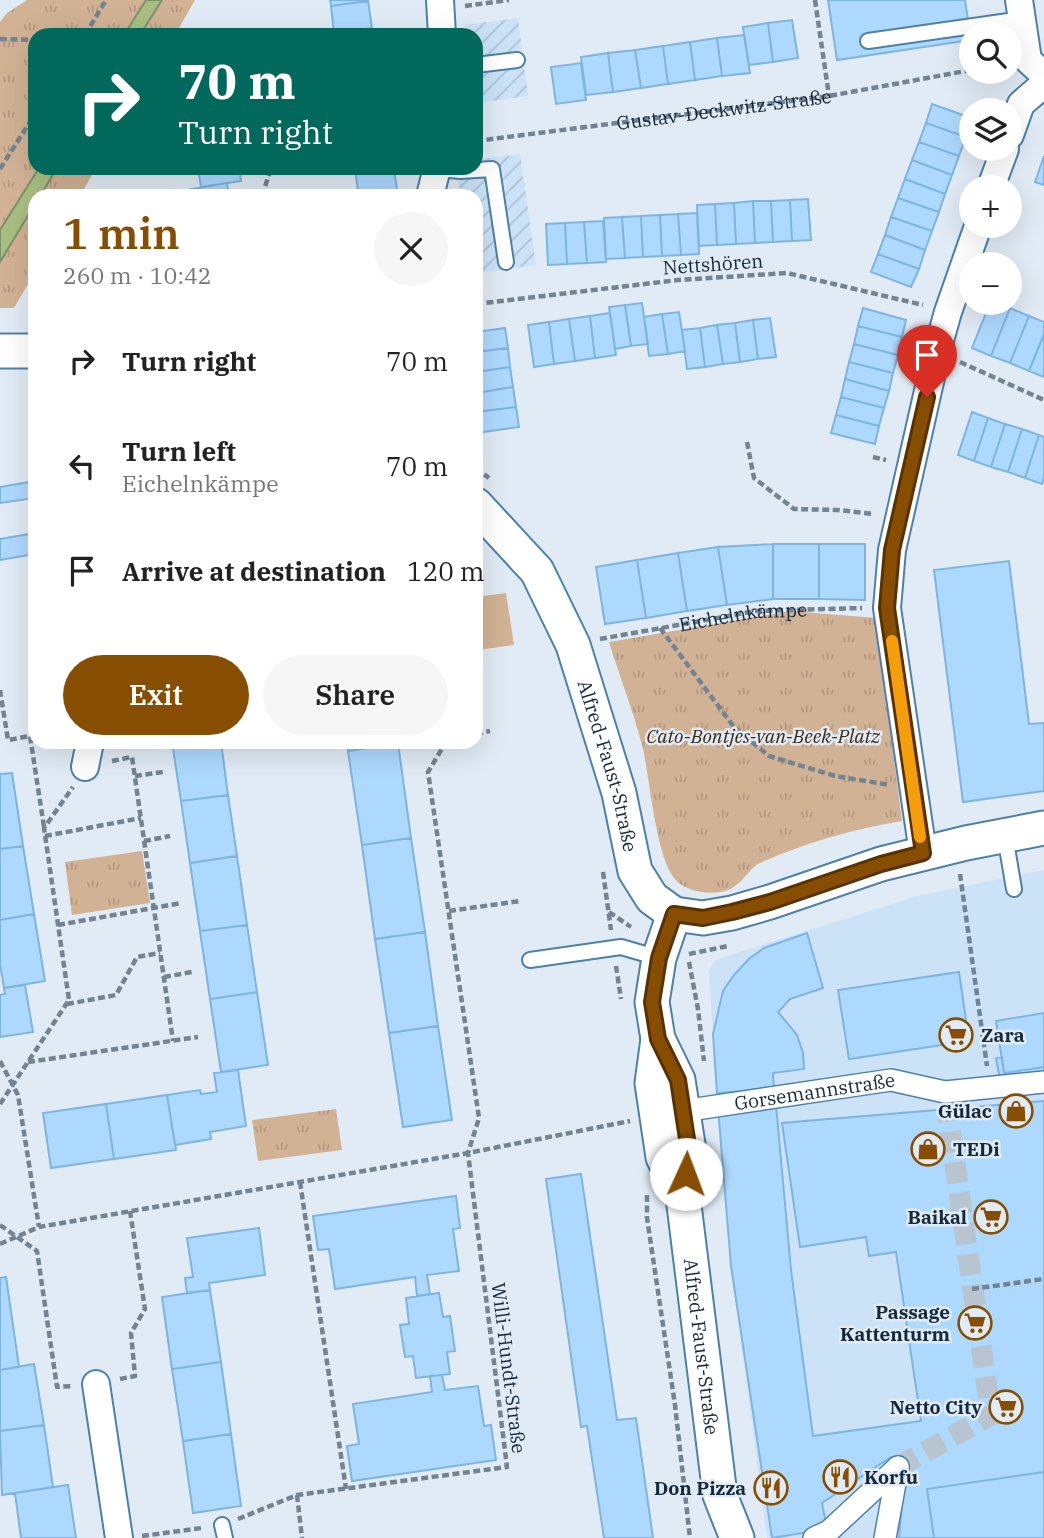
<!DOCTYPE html>
<meta charset="utf-8">
<style>
:root{--surface:#fff;--page:#f6f6f6;--text:#222;--muted:#767676;--accent:#874e01}
body{margin:0;font-family:"IBM Plex Serif",serif;background:var(--page);color:var(--text);height:100vh;display:flex;flex-direction:column;font-size:26px;white-space:nowrap}
*{box-sizing:border-box;margin:0}
p{font-size:23px;color:var(--muted)}
.icon{flex:none;width:38px;height:38px;fill:none;stroke:currentColor;stroke-width:2;stroke-linecap:round;stroke-linejoin:round}
.map{position:relative;flex:1;overflow:hidden}
.drawer{position:absolute;left:28px;top:189px;width:455px;height:560px;display:flex;flex-direction:column;background:var(--surface);border-radius:21px;box-shadow:0 7px 28px #0002}
.drawer>*{flex:none}
.guide{position:absolute;left:28px;top:28px;width:455px;height:147px;border-radius:21px;box-shadow:0 7px 28px #0002;background:#00695c;color:#fff;overflow:hidden}
.tools{position:absolute;left:959px;top:21px;display:grid;gap:14px}
.tools a{display:grid;place-items:center;width:63px;height:63px;border-radius:50%;background:var(--surface);box-shadow:0 7px 28px #0002;font-size:35px}
.pin{position:absolute;display:grid;place-items:center;width:60px;height:60px;color:#fff;margin:-72px -30px;border-radius:50% 50% 50% 0;rotate:-45deg;box-shadow:0 0 7px #0007}
.pin .icon{rotate:45deg}
.me{position:absolute;width:77px;margin:-38px;rotate:2deg;stroke-linejoin:round;filter:drop-shadow(0 0 5px #0008)}
.turn{display:flex;align-items:center;gap:24px;height:147px;padding:0 35px;font-size:32px}
.turn .icon{width:91px;height:91px;stroke-width:2.5}
.turn b{display:block;font-size:49px;line-height:60px}
.round{display:grid;place-items:center;flex:none;width:74px;height:74px;border-radius:37px;background:var(--page)}
.head{display:flex;align-items:center;justify-content:space-between;height:119px;padding:0 35px}
h1{font-size:42px;font-weight:600;line-height:52px;color:var(--accent)}
.primary-button{display:flex;gap:14px;margin-top:auto;padding:14px 35px}
.primary-button a{flex:1;height:80px;border-radius:42px;background:var(--accent);color:#fff;font-size:28px;font-weight:600;line-height:80px;text-align:center}
.primary-button a+a{background:var(--page);color:var(--text)}
ul{padding:0;list-style:none}
li{display:flex;align-items:center;gap:21px;height:105px;padding:0 35px}
li div{flex:1}
li b{display:block;font-size:26px}
li em{font-style:normal}
.map>svg:first-child{display:block}
.built{fill:#cbe2f7}
.industrial{fill:url(#industrial-furrows)}
.green{fill:#d2b294}
.park{fill:url(#park-tufts)}
.water{fill:#a9bf81;stroke:#7c926c;stroke-width:2}
.building{fill:#aed9fe;stroke:#7eb4e1;stroke-width:2}
.lines{fill:none;stroke-linecap:round;stroke-linejoin:round}
.pedestrian-tunnel{stroke:#b8c4d0;stroke-width:21;stroke-dasharray:21 10;stroke-linecap:butt}
.service-casing{stroke:#4d81ab;stroke-width:18}
.pedestrian-casing{stroke:#4d81ab;stroke-width:24}
.minor-casing{stroke:#4d81ab;stroke-width:30}
.tertiary-casing{stroke:#4d81ab;stroke-width:37}
.path{stroke:#738391;stroke-width:4.5;stroke-dasharray:7 3.5;stroke-linecap:butt}
.service{stroke:#fff;stroke-width:14}
.pedestrian{stroke:#fff;stroke-width:21}
.minor{stroke:#fff;stroke-width:26}
.tertiary{stroke:#fff;stroke-width:33}
.route-casing{stroke:#583301;stroke-width:18}
.route{stroke:#874e01;stroke-width:12}
.slow{stroke:#f59e0b;stroke-width:12}
.labels{text-anchor:middle;stroke-width:5;stroke-linejoin:round;paint-order:stroke}
.street-label{font-size:19px;fill:#14293b;stroke:#e1ebf5}
.park-label{font-size:19px;font-style:italic;fill:#3c2610;stroke:#e1ebf5}
.poi-label{font-size:19px;font-weight:bold;fill:#14293b;stroke:#e1ebf5;text-anchor:end}
</style>
<div class="map">
<svg width="1044" height="1538" viewBox="0 0 1044 1538">
<defs>
<pattern id="industrial-furrows" width="10" height="10" patternUnits="userSpaceOnUse" patternTransform="scale(1.75)"><rect width="10" height="10" fill="#cbe2f7"/><path d="M-1 1l2-2M0 10L10 0M9 11l2-2" fill="none" stroke="#adc2d5"/></pattern>
<pattern id="park-tufts" width="24" height="20" patternUnits="userSpaceOnUse" patternTransform="scale(1.75)"><rect width="24" height="20" fill="#d2b294"/><path d="M3 7l-1-3M5 7V3M7 7l1-3M15 17l-1-3M17 17v-4M19 17l1-3" fill="none" stroke="#b39980"/></pattern>
</defs>
<rect width="100%" height="100%" fill="#e1ebf5"/>
<path class="built" d="M1044,870v668h-277l-36,-272 -11,-116 -11,-179 6,-11 202,-64z"/>
<path class="industrial" d="M518,18l10,78 -52,7v-68h-9l-2,-10z
M520,154l16,111 -60,8v-77h-15l-3,-14 7,-14h11v-8z"/>
<path class="green" d="M506,593l8,52 -36,5 -2,-53z"/>
<path class="park" d="M27,0h168l-20,35h-140v133h61l-16,28h-45v76l-21,36h-14v-286l7,-9z
M791,611l85,7 26,203c-49,8 -97,22 -142,42 -10,4 -17,21 -32,27 -16,6 -44,2 -54,-12 -18,-23 -24,-97 -31,-129 -9,-36 -23,-71 -34,-107z
M142,851l8,52 -78,12 -7,-53z
M336,1109l6,41 -84,11 -6,-41z"/>
<path class="water" d="M146,0h16l-22,35h-16z
M39,168h18l-17,28h-5v8l-35,58v-32z"/>
<path class="building" d="M330,0h38v1l-37,5z
M828,0h137l6,40 -134,20z
M368,1l4,27 -38,5 -3,-27z
M792,20l6,38 -25,4 -5,-39z
M768,23l5,39 -24,3 -6,-38z
M744,35l6,38 -28,3 -5,-38z
M717,38l5,38 -27,4 -5,-38z
M690,42l5,38 -27,4 -5,-38z
M663,46l5,38 -27,4 -6,-38z
M635,50l6,38 -28,4 -5,-39z
M608,53l5,39 -27,3 -5,-38z
M581,63l5,37 -30,4 -5,-37z
M932,104l39,14 -5,19 -40,-14z
M926,123l40,14 -7,19 -40,-14z
M919,142l40,14 -7,19 -40,-15z
M1044,156v29l-9,-3z
M912,160l40,15 -7,19 -40,-15z
M198,168h41l2,13 -40,6z
M368,168h26l3,22 -38,6 -4,-26z
M905,179l40,15 -6,18 -41,-14z
M227,183l2,13h-41l-1,-6z
M387,192v4h-30h2z
M898,198l41,14 -7,19 -41,-14z
M808,199l3,41 -19,1 -2,-41z
M790,200l2,41 -19,1 -2,-41z
M753,201h18l2,41 -18,1z
M753,201l2,42 -19,1 -2,-41z
M734,203l2,41 -19,1 -2,-41z
M715,204l2,41 -18,1 -2,-41z
M697,213l2,41 -18,1 -3,-41z
M678,214l3,41 -19,1 -2,-41z
M660,215l2,41 -19,1 -2,-41z
M641,216l2,41 -18,1 -3,-41z
M622,217l3,41 -19,1 -2,-41z
M891,217l41,14 -7,19 -40,-15z
M603,221l3,41 -19,1 -3,-41z
M584,222l3,41 -20,1 -2,-41z
M565,223l2,41 -19,1 -2,-41z
M885,235l40,15 -6,19 -41,-15z
M878,254l41,15 -8,18 -40,-15z
M642,303l6,41 -17,2 -6,-41z
M990,303h7l13,5 -19,48 -19,-8z
M625,305l6,41 -16,3 -6,-42z
M863,308l43,12 -4,17 -44,-11z
M1010,308l19,8 -19,47 -19,-7z
M679,312l6,39 -17,3 -6,-40z
M610,313l6,42 -21,3 -5,-42z
M662,314l6,40 -19,2 -5,-39z
M590,316l5,42 -20,3 -6,-42z
M1029,316l15,6v12l-15,37 -19,-8z
M770,318l6,39 -18,2 -5,-39z
M569,319l6,42 -21,3 -5,-42z
M753,320l5,39 -18,3 -5,-39z
M549,322l5,42 -20,3 -6,-42z
M735,323l5,39 -17,2 -6,-39z
M717,325l6,39 -18,3 -5,-39z
M858,326l44,11 -4,18 -44,-11z
M505,328l3,20 -32,4v-20z
M700,328l5,39 -18,2 -5,-39z
M1044,334v43l-15,-6z
M854,344l44,11 -5,18 -44,-11z
M508,348l2,19 -34,5v-20z
M849,362l44,11 -4,18 -44,-12z
M510,367l3,20 -37,6v-21z
M845,379l44,12 -5,17 -43,-11z
M513,387l3,20 -40,5v-19z
M841,397l43,11 -5,18 -43,-11z
M516,407l3,20 -43,6v-21z
M972,412l16,6 -14,43 -16,-6z
M836,415l43,11 -4,18 -44,-11z
M988,418l17,6 -14,43 -17,-6z
M1005,424l17,5 -14,43 -17,-5z
M1022,429l17,6 -14,43 -17,-6z
M1039,435l5,2v40l-2,7 -17,-6z
M35,481v17l-35,5v-16z
M35,533v21l-35,6v-21z
M773,544h46v55h-46z
M773,544v55l-46,6 -9,-58z
M819,544h46v56l-46,-1z
M718,547l9,58 -40,6 -9,-58z
M678,553l9,58 -41,7 -9,-58z
M637,560l9,58 -41,6 -9,-57z
M1009,561l20,163 15,-1v68l-81,11 -29,-232z
M172,742h49l7,53 -47,6z
M347,742h50l1,1 -50,8z
M398,743l13,95 -49,7 -14,-94z
M12,773l11,73 -23,3v-75z
M228,795l9,61 -47,7 -9,-62z
M411,838l14,94 -50,7 -13,-94z
M23,846l11,68 -34,6v-71z
M237,856l10,69 -47,6 -10,-68z
M34,914l11,67 -41,7 -4,-24v-44z
M247,925l10,67 -47,7 -10,-68z
M425,932l13,94 -49,7 -14,-94z
M807,933l16,55 -33,11 -12,13 19,23 6,18 1,16 -31,4 1,16 -57,4 -4,-59 10,-43 11,-16 15,-16 15,-11z
M959,972l10,69 -120,18 -11,-69z
M25,985l8,47 -33,5v-42l5,-1 -1,-6z
M257,992l11,73 -47,7 -11,-73z
M1044,1013v54l-40,6 -8,-52z
M438,1026l14,94 -49,7 -14,-94z
M1002,1057l2,16 40,-6v6l-44,7 -4,-22z
M238,1070l8,56 -36,6 1,7 -36,6 -8,-50 33,-5 1,4 16,-2 -3,-19z
M167,1095l9,55 -62,9 -8,-55z
M1044,1101v371l-117,17 7,49h-35l5,-60 -13,-21 -69,46 5,26 -55,9 -41,-272 -13,-159 58,-2 15,165 22,166 108,-15 -25,-169 -27,4 -3,-19 -66,10 -18,-124z
M106,1104l8,55 -63,9 -8,-55z
M581,1174l36,246 19,-2 17,120h-49l-17,-112 -6,1 -35,-248z
M456,1196l4,32 -7,1 6,42 -32,4 3,19 -13,2 -2,-19 -80,12 -6,-40 -11,1 -5,-34z
M259,1228l6,47 -56,8 1,7 -23,3 -2,-15 8,-1 -6,-39z
M6,1277l13,90 -19,3v-92z
M210,1290l11,72 -49,7 -10,-72z
M439,1293l4,24 7,-1 5,35 -8,1 3,22 -34,4 -3,-22 -8,1 -5,-32 9,-1 -3,-26z
M221,1362l10,72 -48,7 -11,-72z
M34,1364l10,61 -44,6v-61z
M442,1375l3,15 33,-4 6,40 7,-1 5,35 -144,21 -5,-35 12,-2 -6,-40 79,-12 -2,-16z
M44,1425l9,62 -51,8 -2,-64z
M231,1434l10,72 -48,7 -10,-72z
M1044,1472v66h-110l-7,-49z
M68,1485l8,53h-55l-6,-45z"/>
<g class="lines">
<path class="pedestrian-tunnel" d="M898,1467l93,-52 -44,-306"/>
<defs>
<path id="service" d="M868,41l154,-22
M476,65l41,-5
M437,169l24,2 31,-2 14,93
M1005,836l9,53
M530,960l91,-13 38,11
M222,1525l3,13"/>
<g id="pedestrian">
<path id="s3" d="M683,1111l208,-31 54,12 99,-10"/>
<path d="M814,1538l15,-7 69,-64"/>
<path d="M885,1538l13,-71"/>
</g>
<path id="minor" d="M440,0l2,35
M1019,0l9,60 16,15
M1010,135l11,-31 23,-20
M991,187l14,-38
M430,196l7,-28
M85,767l5,-25
M923,853l-36,-245 5,-58 45,-199 11,-39 30,-86
M96,1384l23,154"/>
<g id="tertiary">
<path d="M0,351h35"/>
<path id="s4" d="M476,505l61,66 36,74 46,148 16,78 17,27 22,16"/>
<path id="s5" d="M674,914l-15,44 -7,44 6,37 20,41 11,71 -6,46 37,298 17,43"/>
<path d="M674,914l29,4 29,-5 38,-11 111,-38 85,-21 78,-15"/>
<path d="M658,1039l-6,44 11,74 20,40"/>
</g>
</defs>
<use href="#service" class="service-casing"/>
<use href="#pedestrian" class="pedestrian-casing"/>
<use href="#minor" class="minor-casing"/>
<use href="#tertiary" class="tertiary-casing"/>
<g class="path">
<path d="M815,0l14,96"/>
<path d="M465,6l44,-6"/>
<path d="M85,35l21,-35"/>
<path d="M0,39l35,1"/>
<path id="s1" d="M476,141l353,-45 142,-26"/>
<path d="M0,169l35,-55"/>
<path d="M262,196l9,-28"/>
<path d="M476,304l202,-24 109,-7 136,32"/>
<path d="M960,362l84,38"/>
<path d="M747,442l7,36 40,31 44,1 36,4"/>
<path d="M873,457l13,3"/>
<path d="M476,468l13,10"/>
<path d="M660,628l74,99 35,29 66,20 55,9"/>
<path id="s2" d="M600,639l156,-28 106,-3"/>
<path d="M0,690l8,50 22,-4 14,91"/>
<path d="M476,734l14,-3"/>
<path d="M112,761l20,-4 41,284"/>
<path d="M135,776l28,-4"/>
<path d="M45,836l96,-18"/>
<path d="M144,841l26,-5"/>
<path d="M603,872l8,58"/>
<path d="M960,874l27,192"/>
<path d="M449,911l71,-10"/>
<path d="M609,912l22,15"/>
<path d="M58,925l123,-22"/>
<path d="M689,954l39,-8"/>
<path d="M689,962l9,47 6,52"/>
<path d="M616,966l5,33"/>
<path d="M164,977l28,-5"/>
<path d="M67,1004l49,-9 21,-38 23,-4"/>
<path d="M0,1061l18,34 21,132"/>
<path d="M28,1062l170,-25"/>
<path d="M0,1104l69,-104 -25,-172 29,-41"/>
<path d="M300,1182l46,307"/>
<path d="M647,1195v23l28,187 15,133"/>
<path d="M0,1225l37,26 20,136 16,-1"/>
<path d="M0,1244l39,-17 429,-74 162,-32"/>
<path d="M972,1289l72,-10"/>
<path d="M120,1379l15,-3 -4,-43 14,-24 -15,-98"/>
<path d="M297,1495l5,43"/>
<path d="M238,1519l59,-24 210,-28 -39,-314 11,-35 -51,-346 18,-30"/>
<path d="M142,1536l60,-8"/>
</g>
<use href="#service" class="service"/>
<use href="#pedestrian" class="pedestrian"/>
<use href="#minor" class="minor"/>
<use href="#tertiary" class="tertiary"/>
</g>
<g class="lines">
<defs>
<path id="route" d="M686,1174l3,-22 -11,-72 -20,-41 -6,-37 7,-44 15,-44 29,4 29,-6 38,-10 111,-38 42,-11 -36,-245 5,-58 35,-153"/>
</defs>
<use href="#route" class="route-casing"/>
<use href="#route" class="route"/>
<path class="slow" d="M892,641l28,196"/>
</g>
<defs>
<symbol id="supermarket-ring" viewBox="-11 -11 22 22"><circle r="9.5" fill="#e1ebf5" stroke="#874e01" stroke-width="1.5"/><path d="M-6-5.5h2.5l.6 2H6L4.5 2H-2.5L-4.4-4H-6ZM-1.5 3.2a1.3 1.3 0 1 0 .1 0ZM3 3.2a1.3 1.3 0 1 0 .1 0Z" fill="#874e01"/></symbol>
<symbol id="shop-ring" viewBox="-11 -11 22 22"><circle r="9.5" fill="#e1ebf5" stroke="#874e01" stroke-width="1.5"/><path d="M-5-2.5h2.3a2.7 3.5 0 0 1 5.4 0H5L5.5 6h-11ZM-1.5-2.5h3a1.5 2.3 0 0 0-3 0Z" fill="#874e01"/></symbol>
<symbol id="restaurant-ring" viewBox="-11 -11 22 22"><circle r="9.5" fill="#e1ebf5" stroke="#874e01" stroke-width="1.5"/><path d="M-5-6h1v4h1v-4h1v4h1v-4h1v5L-1.5 .5V6h-2V.5L-5-1ZM5-6V6H3V1.5H1.5Q1.5-4 5-6Z" fill="#874e01"/></symbol>
</defs>
<g fill-rule="evenodd">
<use href="#supermarket-ring" x="937" y="1016" width="38" height="38"/>
<use href="#shop-ring" x="997" y="1092" width="38" height="38"/>
<use href="#shop-ring" x="909" y="1130" width="38" height="38"/>
<use href="#supermarket-ring" x="972" y="1198" width="38" height="38"/>
<use href="#supermarket-ring" x="956" y="1304" width="38" height="38"/>
<use href="#supermarket-ring" x="987" y="1388" width="38" height="38"/>
<use href="#restaurant-ring" x="821" y="1458" width="38" height="38"/>
<use href="#restaurant-ring" x="752" y="1469" width="38" height="38"/>
</g>
<g class="labels">
<g class="street-label">
<text dy="7" stroke="none"><textPath href="#s1" startOffset="250">Gustav-Deckwitz-Straße</textPath></text>
<text transform="translate(713 264) rotate(-4)" y="7">Nettshören</text>
<text dy="7" stroke="none"><textPath href="#s2" startOffset="145">Eichelnkämpe</textPath></text>
<text dy="7" stroke="none"><textPath href="#s4" startOffset="298">Alfred-Faust-Straße</textPath></text>
<text dy="7" stroke="none"><textPath href="#s3" startOffset="133">Gorsemannstraße</textPath></text>
<text dy="7" stroke="none"><textPath href="#s5" startOffset="443">Alfred-Faust-Straße</textPath></text>
<text transform="translate(509 1368) rotate(83)" y="7">Willi-Hundt-Straße</text>
</g>
<g class="park-label">
<text x="763" y="743">Cato-Bontjes-van-Beek-Platz</text>
</g>
<g class="poi-label">
<text x="981" y="1042" text-anchor="start">Zara</text>
<text x="992" y="1118">Gülac</text>
<text x="953" y="1156" text-anchor="start">TEDi</text>
<text x="967" y="1224">Baikal</text>
<text x="950" y="1319">Passage<tspan x="950" dy="22">Kattenturm</tspan></text>
<text x="982" y="1414">Netto City</text>
<text x="864" y="1484" text-anchor="start">Korfu</text>
<text x="746" y="1495">Don Pizza</text>
</g>
</g>
</svg>
<div class="tools">
<a><svg class="icon" aria-label="search" viewBox="0 0 24 24"><circle cx="10" cy="10" r="6"/><path d="M15 15l6 6"/></svg></a>
<a><svg class="icon" aria-label="layers" viewBox="0 0 24 24"><path d="M12 4l9 5-9 5-9-5zM3 14l9 5 9-5"/></svg></a>
<a>+</a>
<a>−</a>
</div>
<div class="pin" style="left:927px;top:397px;background:#d93025"><svg class="icon" aria-label="arrive" viewBox="0 0 24 24"><path d="M6 21V4h12l-3 4 3 4H6"/></svg></div>
<svg class="me" style="left:686px;top:1174px" viewBox="-20 -20 40 40"><circle r="19" fill="#fff"/><path d="M0-13L10 11 0 6-10 11z" fill="#874e01"/></svg>
<div class="guide">
<div class="turn"><svg class="icon" aria-label="right" viewBox="0 0 24 24"><path d="M7 20v-9h11M14 6l5 5-5 5"/></svg><div><b>70 m</b>Turn right</div></div>
</div>
<section class="drawer">
<div class="head"><div><h1>1 min</h1><p>260 m · 10:42</p></div><a class="round"><svg class="icon" aria-label="close" viewBox="0 0 24 24"><path d="M6 6l12 12M18 6L6 18"/></svg></a></div>
<ul>
<li><svg class="icon" aria-label="right" viewBox="0 0 24 24"><path d="M7 20v-9h11M14 6l5 5-5 5"/></svg><div><b>Turn right</b></div><em>70 m</em></li>
<li><svg class="icon" aria-label="left" viewBox="0 0 24 24"><path d="M17 20v-9H6M10 6l-5 5 5 5"/></svg><div><b>Turn left</b><p>Eichelnkämpe</p></div><em>70 m</em></li>
<li><svg class="icon" aria-label="arrive" viewBox="0 0 24 24"><path d="M6 21V4h12l-3 4 3 4H6"/></svg><div><b>Arrive at destination</b></div><em>120 m</em></li>
</ul>
<div class="primary-button"><a>Exit</a><a>Share</a></div>
</section>
</div>
